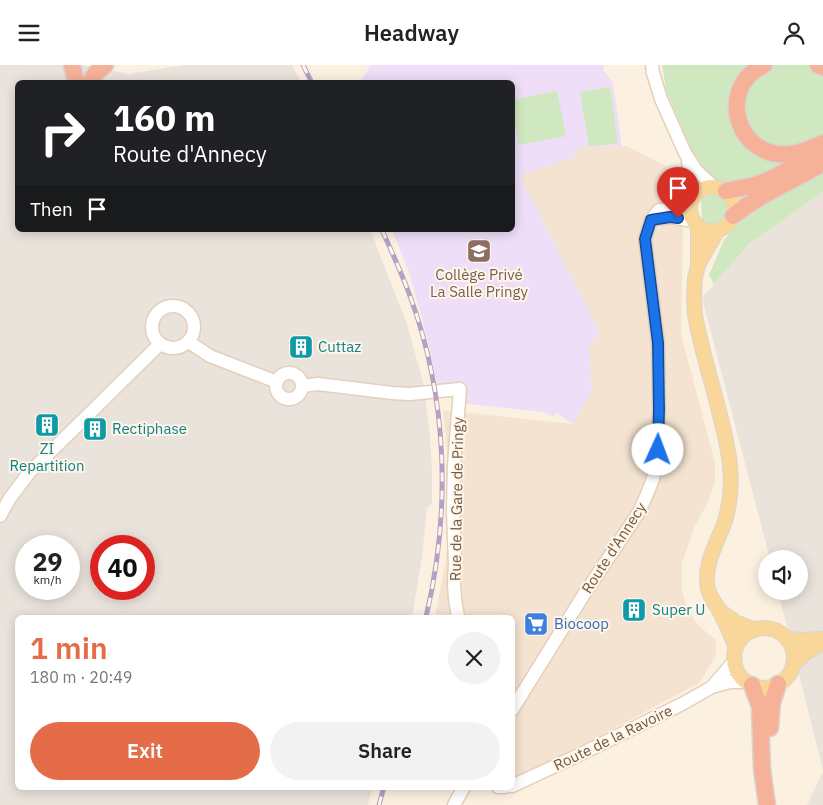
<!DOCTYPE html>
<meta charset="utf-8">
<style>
:root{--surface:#fff;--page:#f2f2f2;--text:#222;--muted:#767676;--accent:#e46c48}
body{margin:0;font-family:"IBM Plex Sans",sans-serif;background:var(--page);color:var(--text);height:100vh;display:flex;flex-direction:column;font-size:19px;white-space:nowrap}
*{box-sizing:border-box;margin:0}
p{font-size:16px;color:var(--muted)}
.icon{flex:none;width:28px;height:28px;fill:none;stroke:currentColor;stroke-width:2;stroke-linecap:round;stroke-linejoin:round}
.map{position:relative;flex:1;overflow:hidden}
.drawer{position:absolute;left:15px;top:550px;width:500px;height:175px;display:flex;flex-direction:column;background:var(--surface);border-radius:8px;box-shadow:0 2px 12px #0003}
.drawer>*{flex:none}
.top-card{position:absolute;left:15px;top:15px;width:500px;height:152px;border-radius:8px;box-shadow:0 2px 12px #0003;background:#202124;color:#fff;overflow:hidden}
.fabs{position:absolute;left:758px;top:485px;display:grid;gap:10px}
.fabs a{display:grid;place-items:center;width:50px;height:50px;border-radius:50%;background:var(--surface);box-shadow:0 2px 12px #0003;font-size:25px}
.speed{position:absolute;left:15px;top:470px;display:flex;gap:10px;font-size:25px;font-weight:700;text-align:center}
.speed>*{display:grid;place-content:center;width:65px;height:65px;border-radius:50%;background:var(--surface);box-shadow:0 2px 12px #0003;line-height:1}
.speed small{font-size:12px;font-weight:400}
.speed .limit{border:8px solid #d22;background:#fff;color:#111}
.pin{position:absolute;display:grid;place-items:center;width:42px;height:42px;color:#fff;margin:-51px -21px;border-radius:50% 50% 50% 0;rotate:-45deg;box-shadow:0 0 5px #0007}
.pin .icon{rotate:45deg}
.me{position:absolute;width:55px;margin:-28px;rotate:2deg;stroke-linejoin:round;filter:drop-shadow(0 0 4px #0008)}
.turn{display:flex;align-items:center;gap:18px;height:105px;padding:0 15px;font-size:22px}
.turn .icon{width:65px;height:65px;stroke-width:2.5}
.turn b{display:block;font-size:35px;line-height:42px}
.then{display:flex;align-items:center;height:48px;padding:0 15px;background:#0003;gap:10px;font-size:19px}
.round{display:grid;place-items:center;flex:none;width:52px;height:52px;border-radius:26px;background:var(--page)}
.headline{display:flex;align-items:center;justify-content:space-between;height:85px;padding:0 15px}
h1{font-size:30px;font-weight:600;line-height:38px;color:var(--accent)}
.cta{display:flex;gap:10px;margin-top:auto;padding:10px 15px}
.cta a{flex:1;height:58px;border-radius:30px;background:var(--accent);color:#fff;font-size:20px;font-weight:600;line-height:58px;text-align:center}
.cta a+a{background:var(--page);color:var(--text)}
header{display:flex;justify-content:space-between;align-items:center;height:65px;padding:0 15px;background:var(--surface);font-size:22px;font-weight:600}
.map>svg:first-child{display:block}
.residential{fill:#f3e3d0}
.industrial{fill:#eae3dc;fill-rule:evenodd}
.education{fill:#eedef7}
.green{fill:#d0e8c0}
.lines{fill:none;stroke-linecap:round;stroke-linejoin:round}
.secondary-casing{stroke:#e4cfbb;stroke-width:15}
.primary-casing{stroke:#dad4d0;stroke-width:16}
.highway-casing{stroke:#dad4d0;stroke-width:19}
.secondary{stroke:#fff;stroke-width:12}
.primary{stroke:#f9d79a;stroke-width:14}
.highway{stroke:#f5b299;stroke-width:16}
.rail-casing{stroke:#b4a1c4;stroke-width:5}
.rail{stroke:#fff6e7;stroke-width:3;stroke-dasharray:9;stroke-linecap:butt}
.route-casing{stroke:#114b97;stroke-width:12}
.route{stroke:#1a73e8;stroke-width:9}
.labels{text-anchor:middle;stroke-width:4;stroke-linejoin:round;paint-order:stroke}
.education-label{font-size:15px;fill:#785e54;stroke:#fff6e7}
.culture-label{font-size:15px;fill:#0d838f;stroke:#fff6e7;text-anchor:start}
.street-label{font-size:15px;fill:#725849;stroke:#fff6e7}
.shop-label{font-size:15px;fill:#366cbe;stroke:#fff6e7;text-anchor:start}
</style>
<header><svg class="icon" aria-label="menu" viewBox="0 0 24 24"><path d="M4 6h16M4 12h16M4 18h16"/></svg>Headway<svg class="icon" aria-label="person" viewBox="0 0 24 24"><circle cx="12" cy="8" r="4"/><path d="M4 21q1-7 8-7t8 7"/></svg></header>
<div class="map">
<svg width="823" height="740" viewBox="0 0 823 740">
<rect width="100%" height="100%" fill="#fcf1e1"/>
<path class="residential" d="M626,81l58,29 -3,159 34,129v18l-7,22 -13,22 -13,38v28l5,17 10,16 19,16v16l-17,27 -142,76 -44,22 -1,-164h-77l11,-57 3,-54 -3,-1 2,-31 -2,-35 -3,-29 130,14 19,-33 -3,-47 11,-11 -80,-157 55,-19 1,-10z"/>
<path class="industrial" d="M0,0h82l46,9 56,-9h108l9,17 -283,1v147h352l36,91 18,64 6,52 2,35v31l-5,5 -5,49 -10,60h-394v170l354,1 -4,17h-368zM26,481h43v43h-43zM101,481h43v43h-43z
M823,127v579l-45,-180h21v-32h-29l-68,-261 47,-54z
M823,707v33h-16z"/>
<path class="education" d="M371,0h233l-1,5 10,12 9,64 -46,1 -1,10 -55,19 80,157 -11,11 3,47 -19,33 -17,-11 -3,4 -10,-5 -84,-9 -22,-20 -14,-61 -14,-50 -17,-42h120v-147h-153z"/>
<path class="green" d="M662,0h161v127l-74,52 -35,40 -5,-9 15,-35 21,-23 -15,-31 -15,-6 -11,-7 -12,-20 -26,-63z
M610,22l8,56 -29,4 -9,-55z
M557,26l9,45 -47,9 -6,-32v-13z
M714,129c4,2 8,3 10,7 6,8 0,22 -10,22 -4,1 -8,-1 -12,-3l-1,-21 6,-3z"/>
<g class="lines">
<defs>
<path id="secondary" d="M652,0l1,8 8,26 24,54 11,17 18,17
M688,97l5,24 -1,13
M656,154l14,-2 24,4
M152 262a21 21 0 1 1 42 0a21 21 0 1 1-42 0Z
M189,277l21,14 67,26
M276 321a13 13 0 1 1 26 0a13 13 0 1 1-26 0Z
M302,321l16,-2 74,9 18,1 50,-5 -6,76 -1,46 2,53 -1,20 1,15 3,18
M0,451l10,-18 19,-25 131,-129
M712,622l23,-27
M512,645l71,-114 56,-84 6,-13 8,-20 3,-14 2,-15 1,-41 -1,-66 -13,-104 6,-19 8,-10 12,-1 20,-7
M512,721l69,-32 101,-50 30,-17 18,-5h18
M498,722h7
M454,740l10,-18"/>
<path id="primary" d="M690 144a22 22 0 1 1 44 0a22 22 0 1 1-44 0Z
M698,160v41l-3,12 -1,19 1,18c6,34 17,67 25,100 4,17 9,35 10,52 2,19 0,39 -6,57 -8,21 -21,42 -16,65 2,8 7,14 11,21 6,12 12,25 17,38
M699,198l19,-33
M720,546l17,12 18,7
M734 593a30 30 0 1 1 60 0a30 30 0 1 1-60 0Z
M787,574l18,1 18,-1
M793,600l12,-12 18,-10"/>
<path id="highway" d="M72,0l4,18
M764,0c-49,23 -27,95 26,89 12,-1 22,-6 33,-11
M818,0l5,2
M89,18l7,-10 9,-8
M726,126l30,-6 17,-7 44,-24
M733,151c27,-22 60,-35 90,-53
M752,620l8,22 2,62 5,36
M770,663l2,-25 6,-19"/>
</defs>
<use href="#secondary" class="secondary-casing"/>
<use href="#primary" class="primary-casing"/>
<use href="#highway" class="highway-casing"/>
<use href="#secondary" class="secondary"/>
<use href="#primary" class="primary"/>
<use href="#highway" class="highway"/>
<defs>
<path id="rail" d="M303,0l9,18
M382,165c10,22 20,44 28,66 38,103 41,216 16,321
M379,740l5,-18"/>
</defs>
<use href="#rail" class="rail-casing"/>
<use href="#rail" class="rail"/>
</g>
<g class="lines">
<defs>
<path id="route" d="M658,385l1,-41 -1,-66 -13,-104 6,-19 19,-3 8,1"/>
</defs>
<use href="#route" class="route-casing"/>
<use href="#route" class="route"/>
</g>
<defs>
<symbol id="school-square" viewBox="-11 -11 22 22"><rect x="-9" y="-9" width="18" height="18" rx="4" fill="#8d6e63" stroke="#fff6e7"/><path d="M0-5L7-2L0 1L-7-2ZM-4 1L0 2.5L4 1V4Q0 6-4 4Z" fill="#fff"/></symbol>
<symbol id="building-square" viewBox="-11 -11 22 22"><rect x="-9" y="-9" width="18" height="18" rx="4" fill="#0f9aa8" stroke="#fff6e7"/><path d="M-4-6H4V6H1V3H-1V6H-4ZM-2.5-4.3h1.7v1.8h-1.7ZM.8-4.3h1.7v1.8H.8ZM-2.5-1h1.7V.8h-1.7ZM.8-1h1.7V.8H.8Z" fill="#fff"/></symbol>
<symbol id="supermarket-square" viewBox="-11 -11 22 22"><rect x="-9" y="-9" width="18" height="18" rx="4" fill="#3f7fe0" stroke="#fff6e7"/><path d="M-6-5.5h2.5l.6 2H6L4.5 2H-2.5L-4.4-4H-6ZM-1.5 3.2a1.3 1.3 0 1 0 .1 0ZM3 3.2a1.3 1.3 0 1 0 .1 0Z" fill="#fff"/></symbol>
</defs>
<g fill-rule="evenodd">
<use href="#school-square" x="465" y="172" width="28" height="28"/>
<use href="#building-square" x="287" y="268" width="28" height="28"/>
<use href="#building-square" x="33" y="346" width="28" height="28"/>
<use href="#building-square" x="81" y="350" width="28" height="28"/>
<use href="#building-square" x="620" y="531" width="28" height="28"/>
<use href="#supermarket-square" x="522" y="545" width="28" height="28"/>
</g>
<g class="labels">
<g class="education-label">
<text x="479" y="215">Collège Privé<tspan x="479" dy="17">La Salle Pringy</tspan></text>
</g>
<g class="culture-label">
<text x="318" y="287">Cuttaz</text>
<text x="112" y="369">Rectiphase</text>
<text x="47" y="389" text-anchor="middle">ZI<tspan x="47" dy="17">Repartition</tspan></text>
<text x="652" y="550">Super U</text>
</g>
<g class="street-label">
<text transform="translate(457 434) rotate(-89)" y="5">Rue de la Gare de Pringy</text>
<text transform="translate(614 483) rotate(-57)" y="5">Route d'Annecy</text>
<text transform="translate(613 673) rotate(-26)" y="5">Route de la Ravoire</text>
</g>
<g class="shop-label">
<text x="554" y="564">Biocoop</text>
</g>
</g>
</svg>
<div class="fabs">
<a><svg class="icon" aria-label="sound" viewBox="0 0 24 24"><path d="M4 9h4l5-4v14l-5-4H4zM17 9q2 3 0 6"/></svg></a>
</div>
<div class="speed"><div>29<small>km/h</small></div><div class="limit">40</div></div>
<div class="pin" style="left:678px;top:153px;background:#d93025"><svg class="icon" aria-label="arrive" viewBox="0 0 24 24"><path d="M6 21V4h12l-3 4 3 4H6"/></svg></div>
<svg class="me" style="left:658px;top:385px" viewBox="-20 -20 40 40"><circle r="19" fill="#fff"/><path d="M0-13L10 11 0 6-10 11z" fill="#1a73e8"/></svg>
<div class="top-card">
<div class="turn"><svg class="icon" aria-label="right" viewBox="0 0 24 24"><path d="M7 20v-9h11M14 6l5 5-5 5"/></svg><div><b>160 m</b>Route d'Annecy</div></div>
<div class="then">Then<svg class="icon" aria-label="arrive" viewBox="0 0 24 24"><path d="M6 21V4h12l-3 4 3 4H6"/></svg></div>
</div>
<section class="drawer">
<div class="headline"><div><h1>1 min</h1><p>180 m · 20:49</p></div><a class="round"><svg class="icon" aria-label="close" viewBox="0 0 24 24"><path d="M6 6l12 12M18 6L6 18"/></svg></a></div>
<div class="cta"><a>Exit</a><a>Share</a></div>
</section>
</div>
